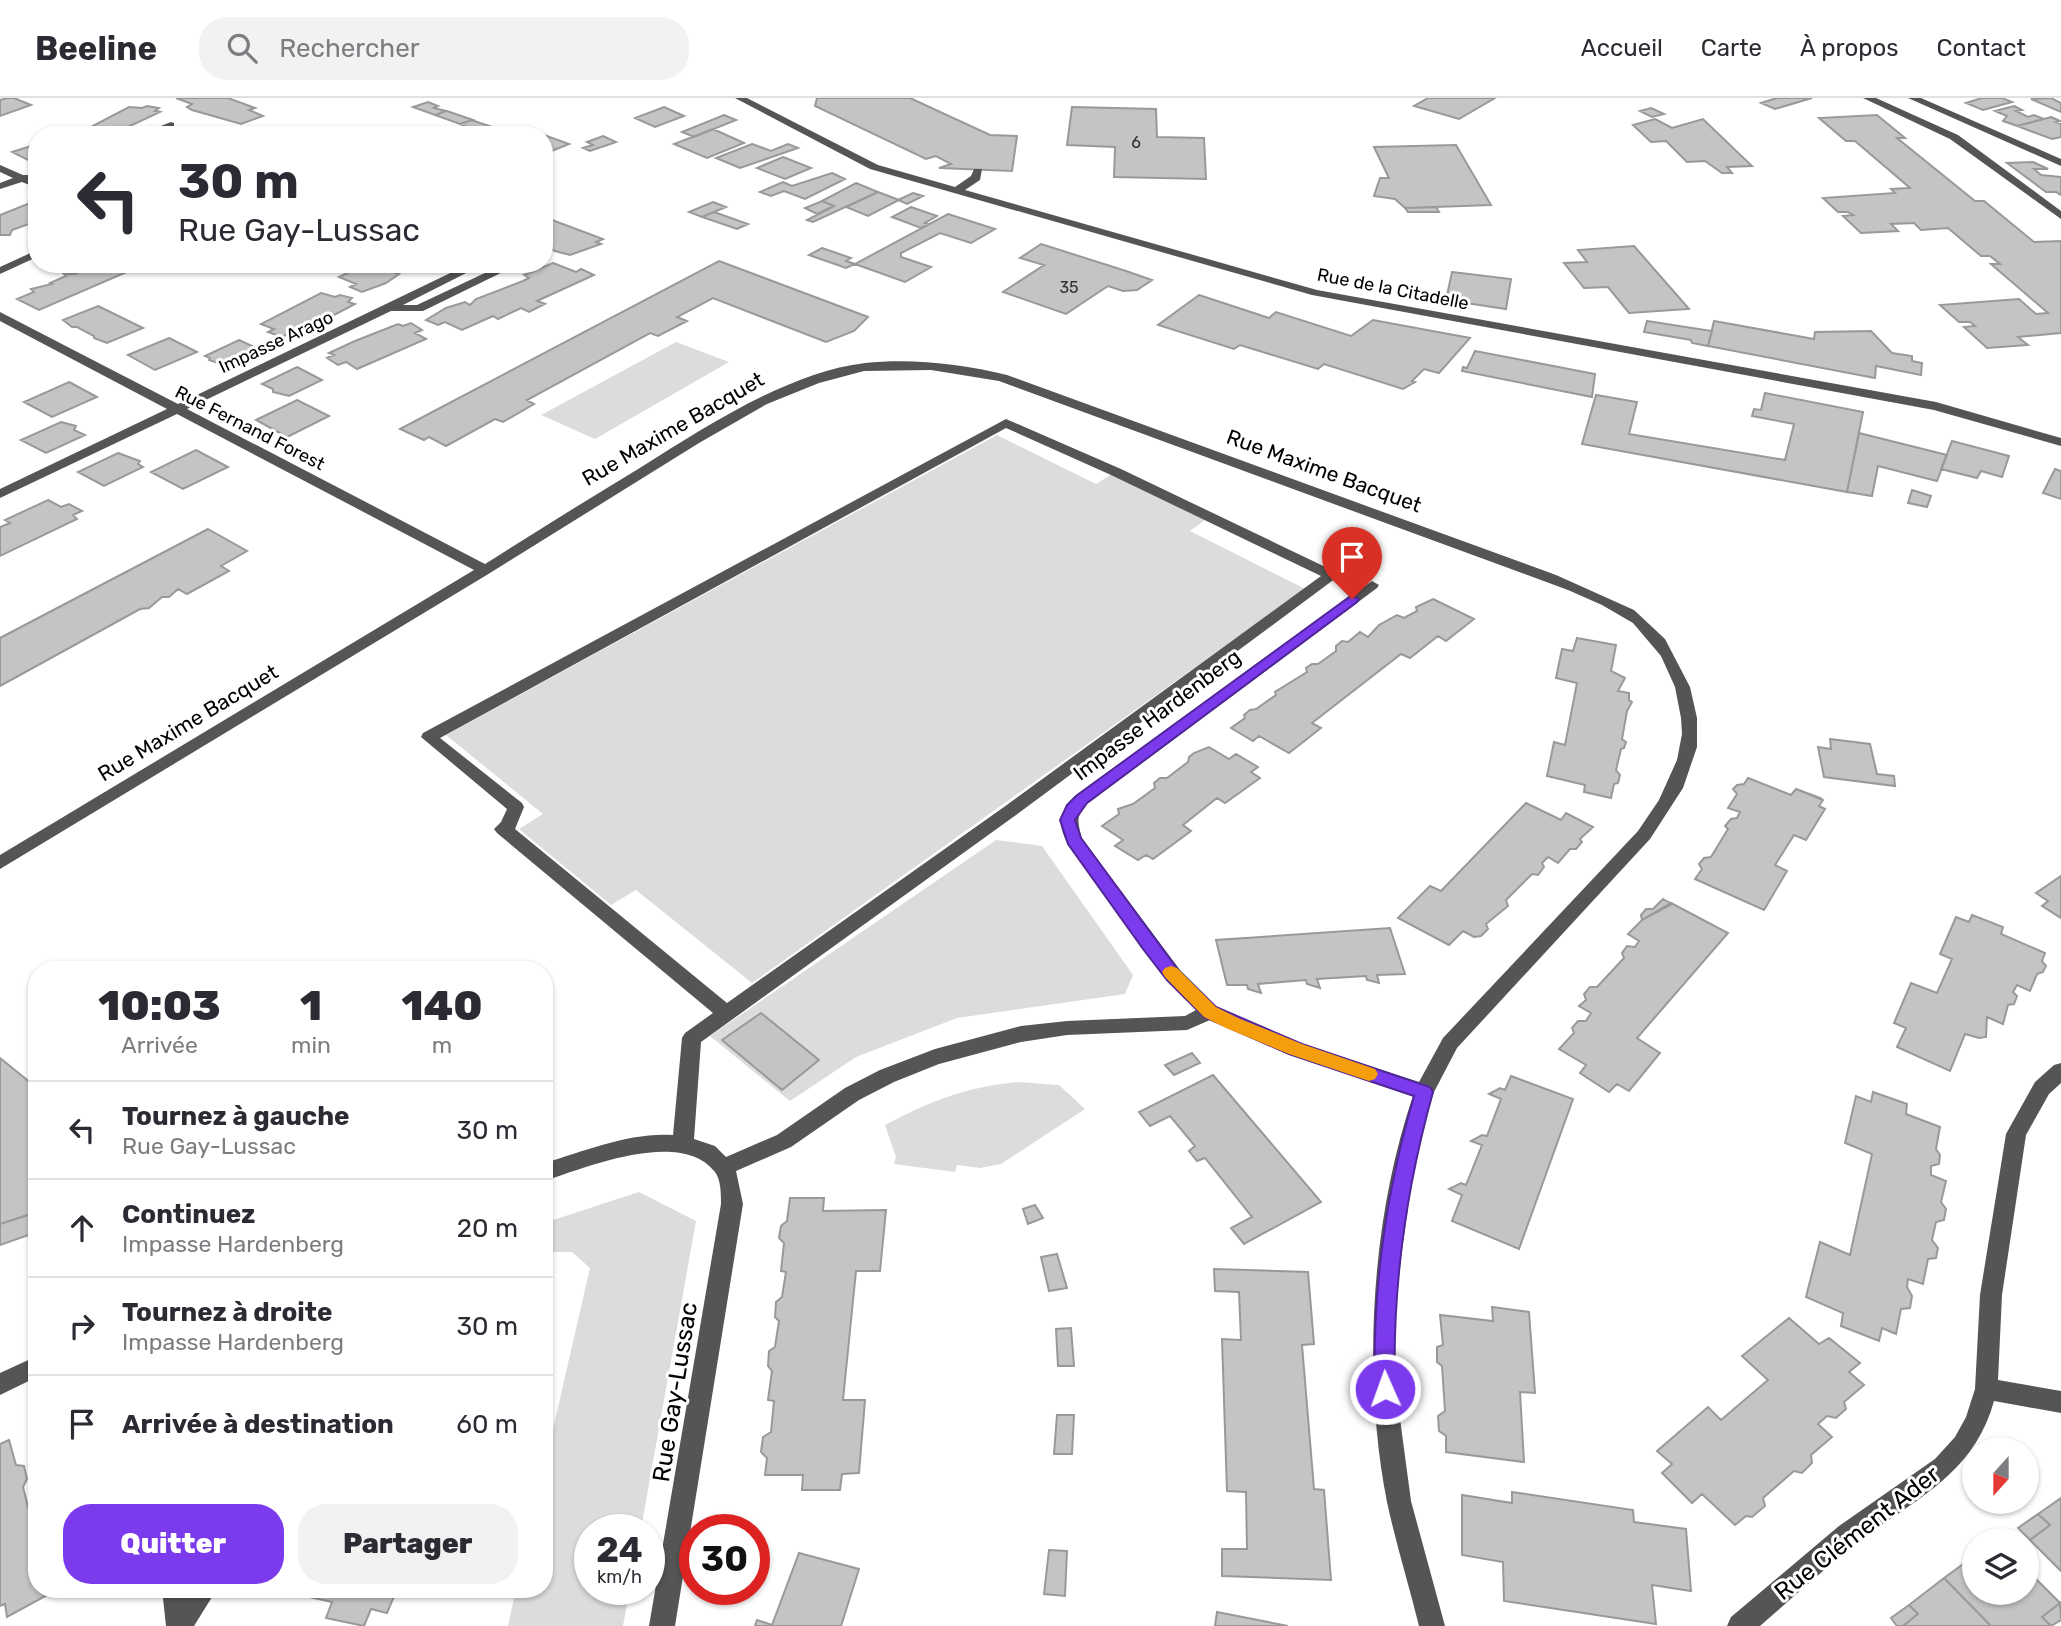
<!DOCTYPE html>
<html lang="fr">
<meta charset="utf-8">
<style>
:root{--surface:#fff;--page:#f2f2f3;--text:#2b2b33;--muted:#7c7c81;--line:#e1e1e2;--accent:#7c3aed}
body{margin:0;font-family:Rubik,sans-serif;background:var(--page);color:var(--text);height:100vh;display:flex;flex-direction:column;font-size:26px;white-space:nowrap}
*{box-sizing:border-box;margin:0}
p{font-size:23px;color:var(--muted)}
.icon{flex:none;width:38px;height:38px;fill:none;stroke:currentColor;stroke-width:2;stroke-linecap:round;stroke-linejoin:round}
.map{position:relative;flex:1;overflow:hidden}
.drawer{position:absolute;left:28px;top:863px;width:525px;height:637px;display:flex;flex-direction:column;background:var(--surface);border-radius:28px;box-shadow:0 2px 5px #0004}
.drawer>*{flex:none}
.hud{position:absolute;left:28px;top:28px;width:525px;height:147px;border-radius:28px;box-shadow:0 2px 5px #0004;background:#fff;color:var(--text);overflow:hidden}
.needle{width:46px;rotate:201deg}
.tools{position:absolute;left:1962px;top:1339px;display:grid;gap:14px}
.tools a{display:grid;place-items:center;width:77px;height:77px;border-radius:50%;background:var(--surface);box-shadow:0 2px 5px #0004;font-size:35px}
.speed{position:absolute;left:574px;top:1416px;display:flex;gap:14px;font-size:35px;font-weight:700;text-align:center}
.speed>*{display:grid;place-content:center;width:91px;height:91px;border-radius:50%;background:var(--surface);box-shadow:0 2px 5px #0004;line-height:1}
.speed small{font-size:18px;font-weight:400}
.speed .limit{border:10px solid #d22;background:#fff;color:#111}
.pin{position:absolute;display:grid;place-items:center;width:60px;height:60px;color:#fff;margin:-72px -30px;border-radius:50% 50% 50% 0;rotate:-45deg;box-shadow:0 0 7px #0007}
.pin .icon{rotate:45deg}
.me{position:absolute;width:77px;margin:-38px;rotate:358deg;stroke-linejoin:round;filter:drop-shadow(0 0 5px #0008)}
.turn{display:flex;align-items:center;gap:24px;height:147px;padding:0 35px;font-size:32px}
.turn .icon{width:91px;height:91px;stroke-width:2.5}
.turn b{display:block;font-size:49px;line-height:60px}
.eta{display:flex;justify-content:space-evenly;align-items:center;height:119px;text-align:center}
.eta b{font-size:42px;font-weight:800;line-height:49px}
.action{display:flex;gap:14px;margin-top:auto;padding:14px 35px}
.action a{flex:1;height:80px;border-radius:28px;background:var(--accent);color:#fff;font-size:28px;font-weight:800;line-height:80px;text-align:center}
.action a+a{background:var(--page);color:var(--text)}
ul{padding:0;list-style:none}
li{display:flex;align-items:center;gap:21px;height:98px;padding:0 35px;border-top:2px solid var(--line)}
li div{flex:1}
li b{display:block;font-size:26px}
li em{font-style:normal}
header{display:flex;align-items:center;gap:42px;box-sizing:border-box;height:98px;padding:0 35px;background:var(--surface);border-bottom:2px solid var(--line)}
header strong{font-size:33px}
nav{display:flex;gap:38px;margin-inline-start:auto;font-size:24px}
.search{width:490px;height:63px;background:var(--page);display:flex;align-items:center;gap:18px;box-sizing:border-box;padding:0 24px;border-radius:28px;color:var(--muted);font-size:26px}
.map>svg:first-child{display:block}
.green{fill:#dcdcdc}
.building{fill:#c4c4c4;stroke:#999;stroke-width:2}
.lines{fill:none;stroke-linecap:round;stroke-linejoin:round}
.minor{fill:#555;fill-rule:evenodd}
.route{fill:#7c3aed;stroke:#51269a;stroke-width:2}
.slow{fill:#f59e0b}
.labels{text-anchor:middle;stroke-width:6;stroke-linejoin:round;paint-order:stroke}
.far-number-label{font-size:16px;fill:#313131}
.far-street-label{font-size:18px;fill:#000;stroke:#fff}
.street-label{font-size:21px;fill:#000;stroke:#fff}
.near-street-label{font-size:24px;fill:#000;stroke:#fff}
</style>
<header>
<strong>Beeline</strong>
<div class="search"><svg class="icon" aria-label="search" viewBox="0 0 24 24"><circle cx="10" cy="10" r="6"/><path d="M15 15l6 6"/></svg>Rechercher</div>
<nav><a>Accueil</a><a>Carte</a><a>À propos</a><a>Contact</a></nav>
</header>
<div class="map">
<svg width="2061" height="1528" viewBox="0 0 2061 1528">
<rect width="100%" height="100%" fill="#fff"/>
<path class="green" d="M676,244l53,20 -134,77 -54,-24z
M997,337l99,49 16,-10 93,46 -15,11 115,58 -553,394 -116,-93 -25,15 -92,-76 24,-15 -97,-79z
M996,742l46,6 91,129 -8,19 -168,24 -101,39 -66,44 -80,-65z
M1017,984l42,3 26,24 -84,55 -21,4 -23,-3 -2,7 -61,-8 2,-7 -11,-32c48,-25 78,-37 132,-43z
M639,1094l57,29 -55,308 -51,1v59h40l-7,37h-115l8,-37h28v-121l46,-200 -18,-16h-28v-29z"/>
<path class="building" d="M8,0h6l17,7 -31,11v-16z
M176,0h52l27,10 -6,2 14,6 -22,8 -49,-14 -5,-3 5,-3z
M817,0h93l80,37 27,1 -5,35 -73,-3 12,-4 -15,-8 -10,3 -111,-53z
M1428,0h67l-36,21 -45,-13z
M1777,0h35l-37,11 -14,-6z
M1982,0h20l10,4 -29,8 -17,-7z
M2051,0l10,5v9l-30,-13z
M428,4l10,4 -4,2 12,3 -11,4 -22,-8z
M147,8l12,2 -4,3 5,1 -49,23 -26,-5 44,-23 13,1z
M2014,8l8,4 -6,1 12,6 6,-2 10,4 -27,7 -14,-5 4,-5 -12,-5z
M664,9l20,9 -29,11 -20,-9z
M1072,9l84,2 1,28 47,1 2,41 -92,-2 1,-30 -48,-2z
M1651,10l13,6 -12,3 -12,-6z
M446,13h1l26,9 -13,4 -25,-9z
M724,17l12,5 -42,17 -12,-5z
M1877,17l28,23h-8l78,63h9l50,41 27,-1v92l-43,4 10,8 -41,3 -23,-21 11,-1 -5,-4h-11l-19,-17 79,-6 17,15 12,-1 -57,-49h9l-10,-8h-9l-33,-28 -27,2 -7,-7 -23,1 7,7 -37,2 -18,-17 10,-1 -5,-3h-10l-15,-14 72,-5 -4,-4 19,-1 -55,-47h-9l-27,-23z
M2051,19l9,4 -4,1 5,2v13l-9,2 -35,-13z
M1655,21l17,9 31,-9 49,47 -25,1 5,6h-10l-17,-12 -18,1 -21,-21 -15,1 -18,-17z
M471,22l18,6 -11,5 -18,-7z
M489,28l21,8 -20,1 -12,-4z
M713,31l31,14 -37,15 -33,-14z
M544,37l25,9 -25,10z
M603,38l13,6 -26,9 -7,-3 10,-3 -6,-3z
M37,46v14l-7,3 -18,-9z
M752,46l19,7 17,-7 10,4 -58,20 -24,-10z
M1456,47l35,60 -86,3 -10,-9 -21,-3 6,-18h9l-15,-31z
M783,59l28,11 -26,11 -28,-11z
M2033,64l15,7h-14l7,6 20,2v18l-5,-3h-10l-39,-29z
M832,75l13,6 -40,20 -21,-8 -13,5 -11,-4 23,-10 9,4z
M856,85l22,9 -65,30 -6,-2 27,-14 -12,-5z
M878,94l21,8 -31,16 -22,-9z
M913,95l10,3 -16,8 -9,-4z
M822,103l12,5 -17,8 -12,-6z
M713,104l13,5 -24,10 -13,-5z
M30,105l7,1v17l-25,9 -2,5h-10v-20z
M911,109l26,9 -12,7 4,1 -8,4 -29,-11z
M1436,109l3,5h-31l-3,-4z
M714,114l34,12 -11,5 -35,-12z
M948,116l47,15 -24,14 -31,-10 -39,20v4l30,10 -26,15 -50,-18z
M544,119l59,22 -7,3 5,2 -31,11 -15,-4 -10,-6 5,-3 -6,-2z
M1041,146l85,27 26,9 -15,10 -14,1 -15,-5 -42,28 -63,-22 41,-27 -24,-7z
M1634,148l55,63 -60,4 -21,-26 -24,1 -20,-25 23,-1 -9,-12z
M822,150l29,10 -5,3 9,3 -9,4 -37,-13z
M719,163l149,56 -14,14 -28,11 -113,-44 -36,19 10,4 -29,15 -8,-3 -123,67 7,4 -31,18 -8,-3 -49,27 -17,-9 -5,3 -24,-11z
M553,165l23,9 5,-3 13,6 -57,26 8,3 -16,8 -8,-4 -23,11 -5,-3 -31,14 -17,-8 -7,3 -12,-5 20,-12 19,-6 5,3 6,-6 47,-18 6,-3 -5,-3z
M97,166h48l-106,46 -22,-11 17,-7 -3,-3 21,-5 -2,-1 16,-7 -2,-2h11z
M366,166h43l-16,8 6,2 -13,9 -24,9 -12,-5 6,-3 -17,-7z
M1452,174l59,7 -5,30 -60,-9z
M321,195l14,4 5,-2 12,3 -4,4 7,2 -61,32 -6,-2 -6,3 -14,-5 6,-3 -13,-5z
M1199,197l70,23 7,-6 75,24 22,-16 97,18 -31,35 -15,-4 -12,12 3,1 -12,7 -79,-25 -6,5 -78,-24 -6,4 -76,-24z
M98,208l45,22 -36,15 -13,-5v-2l-17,-9h-5l-9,-7z
M1647,223l65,10 -4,15 -16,-3 -1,-3 -47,-8z
M1714,223l100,18 1,-7 56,-1 21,22 20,3v5l10,2 -1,12 -45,-9 -1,12 -167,-32z
M411,225l11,7 -7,3 11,6 -69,30 -11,-7 -8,3 -11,-7 7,-3 -5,-2 26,-12 43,-17 5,2z
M169,240l28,14 -42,18 -27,-15z
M239,242l24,11 -34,16 -20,-7 1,-2 -5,-2z
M1475,253l120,23 -3,23 -130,-26 1,-4 4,1z
M297,269l25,13 -33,16 -16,-4v-3l-11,-5z
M69,284l28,15 -45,20 -28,-15z
M1765,295l98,19 -16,80 -265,-48 14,-49 41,7 -8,32 156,26 9,-36 -42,-8 2,-7 7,1z
M297,302l32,16 -42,21 -31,-17z
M61,324l15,4 -2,4 11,5 -39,18 -25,-13z
M1859,335l88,22 -10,26 -59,-15 -6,30 -25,-4z
M1952,343l57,15 -7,21 -21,-6 -4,7 -36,-9z
M196,352l32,17 -45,22 -32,-17z
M118,355l22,8 -2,3 5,3 -39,19 -26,-14z
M2055,371l6,2v28l-18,-6z
M1912,392l19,6 -4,11 -19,-4z
M48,402l13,7 8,-3 13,7 -9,4 4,4 -77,37v-29l10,-4 -5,-3z
M208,431l39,22 -26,15 8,5 -42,23 -9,-5 -9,8h-7l-13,11 -9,1 -140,77v-48z
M1433,501l41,20 -28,22 -8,-5 -28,22 -9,-4 -89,69 9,5 -32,25 -30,-17 -6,5 -22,-13 14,-10 -1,-3 6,-5 6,-1 20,-14 -1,-3 32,-20 -1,-4 6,-4h6l18,-13v-5l6,-5 6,1 12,-10 8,5 11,-12 18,-10 7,3 13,-7 -1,-4z
M1577,540l39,7 -5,26 14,7 -7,13 11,2v7l3,2 -5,9 -5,28 4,3 -2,6 -3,1 -5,21 4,5 -2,8 -4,1 -3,14 -27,-6 1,-7 -38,-9 7,-34 11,3 12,-62 -21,-5 6,-29 11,2z
M1830,641l40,5 7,30 17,2 1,10 -71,-9 -6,-30 13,2z
M1209,649l20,12 7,-5 22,13 -7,5 9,6 -35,25 -8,-5 -34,27 8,6 -38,28 -7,-4 -8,5 -23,-14 8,-6 -21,-14 17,-12 -1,-5 15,-5 22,-16 -1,-5 6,-5h7l21,-16 1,-5 5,-4z
M1748,680l43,17 5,-6 24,9 3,2 -4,6 6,3 -19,31 -12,-5 -19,30 12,6 -23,39 -69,-31 7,-10 -3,-5 5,-6 7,-1 17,-28 -3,-3 6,-7 6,-1 3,-6 -12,-4 9,-14 -4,-5 4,-4 7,-1z
M1748,680l43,17 5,-6 27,11 -4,6 6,3 -19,31 -12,-5 -19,30 12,6 -23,39 -69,-31 7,-10 -3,-5 5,-6 7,-1 17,-28 -3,-3 6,-7 6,-1 3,-6 -12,-4 9,-14 -4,-5 4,-4 7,-1z
M1526,705l35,17 5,-7 27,14 -13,12 2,3 -6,7h-6l-12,14 -10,-6 -6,6 2,4 -6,8 -6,-1 -26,26 2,6 -22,18 2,5 -7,7 -7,1 -11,-6 -14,14 -51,-27 32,-32 11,5z
M2061,778v42l-19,-12 6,-5 -12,-8z
M1663,801l9,5 -30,16 -1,-5 5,-6h7z
M1671,805l57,30 -91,105 23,15 -31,38 -12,-7 -8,8 -29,-19 6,-8 -27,-16 15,-16 -2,-5 6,-7h8l5,-8 -12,-7 7,-6 -2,-6 6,-7h7l27,-29 -2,-5 5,-7 8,1 4,-6 -11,-7 14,-14z
M1972,817l31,12 -2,7 44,19 -3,8 4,5 -3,6 -6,2 -7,17 -13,-6 -4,7 4,4 -3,8 -6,1 -5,19 -16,-7 -1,20 -7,1 -14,-4 -15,37 -53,-24 9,-19 -12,-5 17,-40 26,10 15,-34 -12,-5 16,-37 13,5z
M1390,830l15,46 -28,1 2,8 -12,-3 -1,-4 -49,3 3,9 -13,-4 -1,-4 -48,4 3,9 -13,-4 -1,-4h-20l-11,-45z
M761,915l58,47 -37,30 -60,-50z
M1192,955l8,10 -26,12 -9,-10z
M0,960l37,30v124l-37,12z
M1213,977l108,127 -77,42 -13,-16 21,-11 -47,-59 -8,3 -8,-10 6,-5 -25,-30 -20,10 -11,-14z
M1511,978l62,23 -54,150 -67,-28 10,-26 -13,-6 12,-6 5,2 16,-40 -11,-4 11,-6 5,1 14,-37 -12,-5 11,-6 5,2z
M1873,994l34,12 -1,10 34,13 -4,22 4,6 -1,9 -8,2v9l15,6 -5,21 5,7 -2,11 -8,2 -4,18 6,8 -2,10 -8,1 -5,25 -15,-5 -1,8 5,9 -2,12 -9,1 -5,25 -14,-6 -3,13 -38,-15 2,-13 -37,-16 14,-55 30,13 22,-101 -27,-11 11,-47 15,6z
M790,1100h34l-1,13 63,-1 -6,61h-24l-13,129h22l-6,73 -17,1 -2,16h-38l1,-15h-38l2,-17 -6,-6 2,-15 8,-5 3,-31 -6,-1 4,-29 -4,-5 1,-15 6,-4 4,-26 -4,-4 1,-15 6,-5 4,-25 -5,-1 3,-28 -5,-5 2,-12 6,-5z
M1035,1107l8,13 -15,6 -5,-15z
M37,1114v20l-37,13v-21z
M1057,1156l10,34 -18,3 -8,-34z
M1214,1171l94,3 6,72 -12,1 12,144 10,1 7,90 -109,-4v-27h25l-1,-57 -19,-1 -5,-152 19,1 -2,-48 -24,-1z
M1492,1209l37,5 6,81 -15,-1 4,70 -78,-10v-16l-7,-5 -1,-15 7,-5 -3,-45 -5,-4v-15l6,-2 -3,-30 53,6z
M1789,1220l30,26 10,-6 31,25 -11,9 15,13 -20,17 2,7 -10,9 -9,-2 -9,8 14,13 -21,18 1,8 -10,10 -8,-2 -31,27 2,8 -13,11 -6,-1 -11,9 -33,-31 -10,9 -30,-30 10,-9 -15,-13 51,-44 13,13 47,-40 -26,-24z
M1071,1230l3,38h-16l-2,-37z
M1057,1317h17l-2,39h-18z
M9,1342l7,25 8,1 3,13 -4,8 14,55v47h13l1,4 -44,24 -2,-13 -5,2v-162z
M1512,1394l121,18 1,12 52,7 5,62 -39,-6 4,39 -152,-23 -1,-39 -41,-7v-60l50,8z
M2061,1400v73l-31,-31 20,-15 -12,-11z
M2038,1416l12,11 -20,15 -12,-12z
M1049,1452l18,1 -2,45 -21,-2z
M799,1455l60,16 -18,57h-86l2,-6 15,5z
M1974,1458v36h52v-23l34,34 -18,14 9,9h-60l-47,-48z
M1944,1480l47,48h-88l15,-12 -9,-9z
M299,1491h98l-10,24 -16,-4 -7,17 -38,-8 6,-16 -36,-8z
M2060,1505l1,17 -10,6 -9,-9z
M1909,1507l9,9 -15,12h-6l-6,-8z
M1217,1514l71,14h-73z"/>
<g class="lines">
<path class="minor" d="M735,0h12l131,67 77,22 16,-11 3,-7h8l-2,11 -15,10 352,100 619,112 125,36v8l-127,-36 -622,-115 -442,-126z
M1863,0h13l82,37 103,76v8l-111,-80z
M1908,0h13l140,61v7z
M171,24l3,1v4l-21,8h-15z
M0,67l23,10h8v3l6,3v7l-15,-6 -22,7v-6l13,-5 -13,-6z
M37,152v7l-37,17v-7z
M469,166h15l-81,41h14l87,-41h15l-96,47h-32l-204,98 298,155c52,-33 105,-66 158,-98 64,-40 146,-94 222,-103 47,-5 97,1 142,12l549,200 78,35 31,29 25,48 7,31v29l-14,41 -33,51 -193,209 -23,44 -11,33 -8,33 -14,99 -7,72 2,60 15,112 34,125h-26c-10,-41 -23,-82 -32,-124 -25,-127 -16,-283 26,-406l-125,-42 -78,-34 -23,10 -120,5 -46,7 -82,22 -45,18 -35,18 -68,47 -55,24 7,33 -68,422h-26l72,-422c0,-10 0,-24 -6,-32 -34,-44 -128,-5 -171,9v-18c41,-12 86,-31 129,-28l9,-97 3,-5 28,-20 -216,-180 -3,-4 7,-7 6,-13 -86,-72 2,-4 583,-314 115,50 215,103 2,3 -2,3 -320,237 -315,227 -7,97 21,7 11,11 51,-22 68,-47 35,-18 55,-21 86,-23 46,-5 118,-5 11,-6 -30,-30 -98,-136c-11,-19 -9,-33 7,-48l297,-215 7,4 -2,3 -290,216c-12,12 -9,19 -5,35l98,131 37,37 85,37 117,38 24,-44 195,-207 21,-31 18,-40 5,-26 -1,-16 -6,-31 -14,-31 -28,-33 -31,-18 -34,-15 -569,-209 -68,-11 -67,1 -45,12 -52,21 -68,39 -209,130 -490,296v-14l474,-285 -297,-156 -177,84v-9l167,-80 -167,-88v-9l178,92zM1006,330l105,47 210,101 -317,231 -277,196 -212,-174 9,-22 -2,-4 -82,-65z
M2061,965v20l-12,11 -23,41 -24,160 -4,85 63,11v22l-67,-12c-20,74 -81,99 -137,142 -33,26 -65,55 -97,83h-33l4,-9 108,-91 96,-67 20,-22 11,-20 9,-28 5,-94 26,-161 29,-52 19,-17z
M37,1258v21l-37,18v-22z
M162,1491h55l-23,37h-28z"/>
</g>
<path class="route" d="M1352,497l7,4 -2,3 -270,201 -12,17 6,18 98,133 37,36 86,37 128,43 3,5c-27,97 -41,197 -38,297l-3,7 -7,3 -7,-3 -3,-7c-3,-99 11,-197 39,-293l-125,-42 -85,-37 -37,-37 -24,-31 -75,-105 -8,-24 7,-15 9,-9z"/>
<path class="slow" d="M1171,868l6,2 39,39 22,11 64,26 73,25 3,5 -3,5 -6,2 -80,-27 -63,-26 -22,-11 -39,-40 -3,-5 3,-4z"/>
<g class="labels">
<g class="far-number-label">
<text x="1136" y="50">6</text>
<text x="1069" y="195">35</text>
</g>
<g class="far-street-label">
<text transform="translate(1393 191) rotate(11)" y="6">Rue de la Citadelle</text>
<text transform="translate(276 244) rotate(-25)" y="6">Impasse Arago</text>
<text transform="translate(250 330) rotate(27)" y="6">Rue Fernand Forest</text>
</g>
<g class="street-label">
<text transform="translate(673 331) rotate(-30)" y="7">Rue Maxime Bacquet</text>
<text transform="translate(1324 373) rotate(20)" y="7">Rue Maxime Bacquet</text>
<text transform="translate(1157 617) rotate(-37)" y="7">Impasse Hardenberg</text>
<text transform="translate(188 625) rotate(-31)" y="7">Rue Maxime Bacquet</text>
</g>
<g class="near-street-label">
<text transform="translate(675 1294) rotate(-81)" y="8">Rue Gay-Lussac</text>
<text transform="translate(1857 1435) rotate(-38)" y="8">Rue Clément Ader</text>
</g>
</g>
</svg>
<div class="tools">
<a><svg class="needle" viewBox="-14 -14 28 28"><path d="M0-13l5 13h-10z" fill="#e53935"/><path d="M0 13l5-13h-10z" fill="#7c7c81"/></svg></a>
<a><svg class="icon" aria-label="layers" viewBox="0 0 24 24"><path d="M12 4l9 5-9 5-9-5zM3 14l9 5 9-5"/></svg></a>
</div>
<div class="speed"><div>24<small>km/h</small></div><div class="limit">30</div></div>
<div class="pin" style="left:1352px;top:501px;background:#d93025"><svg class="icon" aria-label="arrive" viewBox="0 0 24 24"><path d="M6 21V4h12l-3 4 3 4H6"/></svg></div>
<svg class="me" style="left:1385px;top:1291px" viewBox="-20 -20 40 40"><circle r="17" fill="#7c3aed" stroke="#fff" stroke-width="3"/><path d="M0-11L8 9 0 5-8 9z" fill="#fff"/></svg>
<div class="hud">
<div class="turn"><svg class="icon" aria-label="left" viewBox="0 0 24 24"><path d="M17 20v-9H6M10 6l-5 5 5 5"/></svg><div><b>30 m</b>Rue Gay-Lussac</div></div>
</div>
<section class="drawer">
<div class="eta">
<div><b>10:03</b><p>Arrivée</p></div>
<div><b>1</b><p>min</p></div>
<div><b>140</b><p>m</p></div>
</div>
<ul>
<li><svg class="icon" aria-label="left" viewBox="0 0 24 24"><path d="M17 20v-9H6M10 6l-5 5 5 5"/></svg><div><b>Tournez à gauche</b><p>Rue Gay-Lussac</p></div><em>30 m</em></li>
<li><svg class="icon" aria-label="ahead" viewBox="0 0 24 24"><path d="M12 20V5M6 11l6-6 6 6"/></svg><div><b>Continuez</b><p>Impasse Hardenberg</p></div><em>20 m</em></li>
<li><svg class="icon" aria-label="right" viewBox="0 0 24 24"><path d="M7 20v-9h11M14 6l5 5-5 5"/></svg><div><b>Tournez à droite</b><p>Impasse Hardenberg</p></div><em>30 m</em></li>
<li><svg class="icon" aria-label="arrive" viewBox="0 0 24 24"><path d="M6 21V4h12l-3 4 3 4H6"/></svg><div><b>Arrivée à destination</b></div><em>60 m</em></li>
</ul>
<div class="action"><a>Quitter</a><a>Partager</a></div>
</section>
</div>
